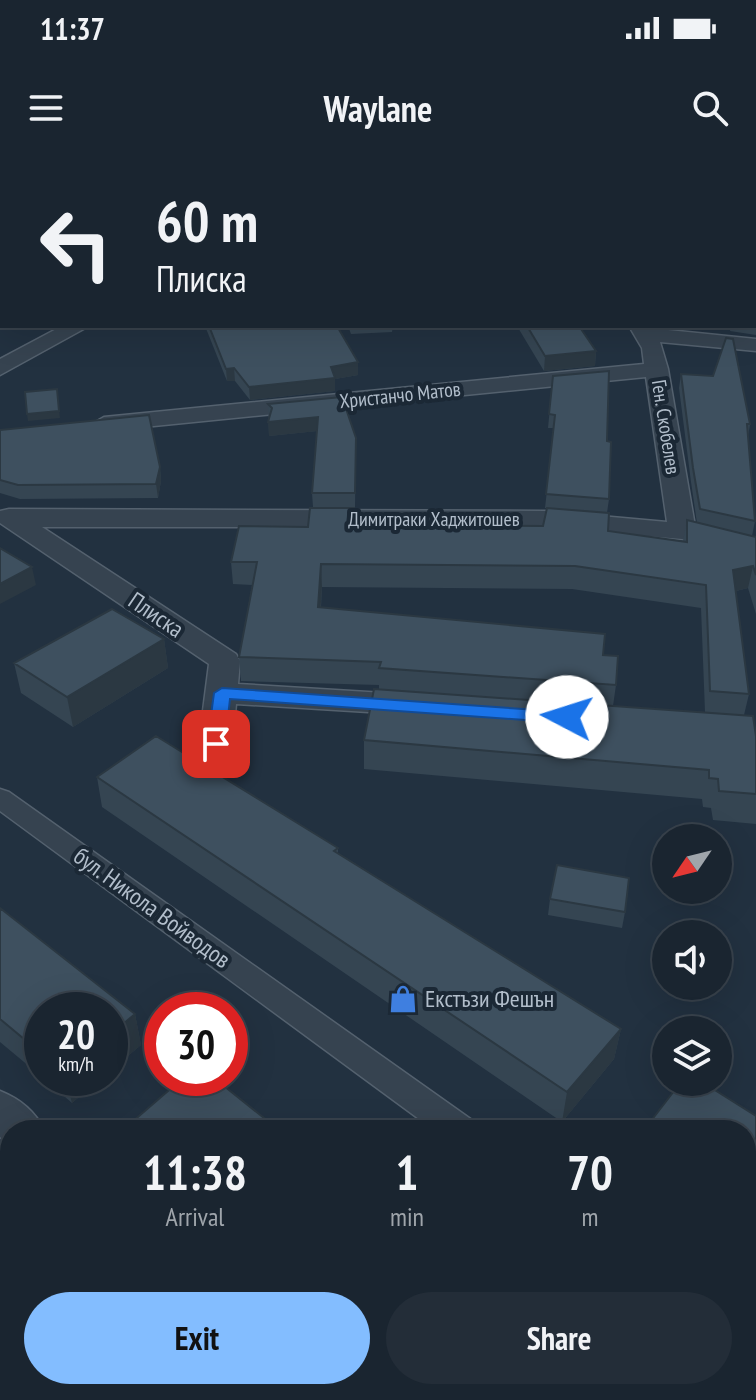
<!DOCTYPE html>
<meta charset="utf-8">
<style>
:root{--surface:#1a2530;--page:#232d38;--text:#f1f3f6;--muted:#9fa5ab;--line:#38424c;--accent:#83bdff}
body{margin:0;font-family:"PT Sans Narrow",sans-serif;background:var(--page);color:var(--text);height:100vh;display:flex;flex-direction:column;font-size:30px;white-space:nowrap}
*{box-sizing:border-box;margin:0}
p{font-size:26px;color:var(--muted)}
.icon{flex:none;width:44px;height:44px;fill:none;stroke:currentColor;stroke-width:2;stroke-linecap:round;stroke-linejoin:round}
.map{position:relative;flex:1;overflow:hidden}
.side{position:absolute;left:0px;top:960px;width:756px;height:280px;display:flex;flex-direction:column;background:var(--surface);border-radius:32px 32px 0 0;box-shadow:0 8px 32px #0002,0 0 0 2px var(--line)}
.side>*{flex:none}
.guide{position:absolute;left:0px;top:0px;width:756px;height:168px;box-shadow:0 8px 32px #0002,0 0 0 2px var(--line);background:#1a2530;color:var(--text);overflow:hidden}
.needle{width:52px;rotate:235deg}
.tools{position:absolute;left:652px;top:664px;display:grid;gap:16px}
.tools a{display:grid;place-items:center;width:80px;height:80px;border-radius:50%;background:var(--surface);box-shadow:0 8px 32px #0002,0 0 0 2px var(--line);font-size:40px}
.speed{position:absolute;left:24px;top:832px;display:flex;gap:16px;font-size:40px;font-weight:700;text-align:center}
.speed>*{display:grid;place-content:center;width:104px;height:104px;border-radius:50%;background:var(--surface);box-shadow:0 8px 32px #0002,0 0 0 2px var(--line);line-height:1}
.speed small{font-size:20px;font-weight:400}
.speed .limit{border:12px solid #d22;background:#fff;color:#111}
.pin{position:absolute;display:grid;place-items:center;width:68px;height:68px;color:#fff;margin:-34px;border-radius:16px;box-shadow:0 4px 12px #0006}
.me{position:absolute;width:88px;margin:-44px;rotate:275deg;stroke-linejoin:round;filter:drop-shadow(0 0 6px #0008)}
.turn{display:flex;align-items:center;gap:28px;height:168px;padding:0 24px;font-size:36px}
.turn .icon{width:104px;height:104px;stroke-width:2.5}
.turn b{display:block;font-size:56px;line-height:68px}
.eta{display:flex;justify-content:space-evenly;align-items:center;height:136px;text-align:center}
.eta b{font-size:48px;font-weight:600;line-height:56px}
.action{display:flex;gap:16px;margin-top:auto;padding:16px 24px}
.action a{flex:1;height:92px;border-radius:48px;background:var(--accent);color:#111;font-size:32px;font-weight:600;line-height:92px;text-align:center}
.action a+a{background:var(--page);color:var(--text)}
.status{display:flex;justify-content:space-between;align-items:center;height:56px;padding:0 40px;background:var(--surface);direction:ltr}
.status svg{height:22px;fill:currentColor}
header{display:flex;justify-content:space-between;align-items:center;height:104px;padding:0 24px;background:var(--surface);font-size:36px;font-weight:600}
.map>svg:first-child{display:block}
.lines{fill:none;stroke-linecap:round;stroke-linejoin:round}
.pedestrian-casing{stroke:#54616e;stroke-width:3}
.minor-casing{stroke:#54616e;stroke-width:3}
.pedestrian{fill:#364350;fill-rule:evenodd}
.minor{fill:#364350;fill-rule:evenodd}
.wall{fill:#354552;fill-rule:evenodd}
.shaded-wall{fill:#2b3842}
.building{fill:#3e505f;stroke:#2b3842;stroke-width:2}
.route{fill:#1a73e8;stroke:#114b97;stroke-width:2}
.labels{text-anchor:middle;stroke-width:8;stroke-linejoin:round;paint-order:stroke}
.far-street-label{font-size:20px;fill:#b2becb;stroke:#1b2835}
.street-label{font-size:24px;fill:#b2becb;stroke:#1b2835}
.poi-label{font-size:24px;fill:#b2becb;stroke:#1b2835;text-anchor:start}
</style>
<div class="status"><b>11:37</b><svg viewBox="0 0 49 12"><path d="M0 12V9h3v3zM5 12V6h3v6zM10 12V3h3v9zM15 12V0h3v12zM26 1h20v11H26zM47 4h2v5h-2z"/></svg></div>
<header><svg class="icon" aria-label="menu" viewBox="0 0 24 24"><path d="M4 6h16M4 12h16M4 18h16"/></svg>Waylane<svg class="icon" aria-label="search" viewBox="0 0 24 24"><circle cx="10" cy="10" r="6"/><path d="M15 15l6 6"/></svg></header>
<div class="map">
<svg width="756" height="1240" viewBox="0 0 756 1240">
<rect width="100%" height="100%" fill="#223140"/>
<g class="lines">
<defs>
<path id="pedestrian" d="M0,629l9,3 463,328 5,10h-43l-434,-319z
M746,1158l10,4v41l-10,-4z"/>
<path id="minor" d="M177,0h20l-21,2z
M2,75v12l-2,1v-12z
M62,166h27l-89,49v-16z
M629,166l127,13v12l-96,-9 8,27 27,157 61,14v16l-74,-17 -137,-12h-503l194,127 4,7 -2,23 179,11 11,3 5,7 -5,7 -11,3 -181,-11 -6,61 -5,8 -12,3 -12,-3 -5,-8 13,-101 -209,-141v-12l9,-2 536,2 122,11 -21,-145 -542,54 -12,-7 12,-7 540,-53 -2,-16z
M0,931c20,8 35,20 44,39h-34v15l-10,-8z
M287,1230h59l4,10h-59z"/>
</defs>
<use href="#pedestrian" class="pedestrian-casing"/>
<use href="#minor" class="minor-casing"/>
<use href="#pedestrian" class="pedestrian"/>
<use href="#minor" class="minor"/>
</g>
<path class="wall" d="M715,0h41v175l-26,-4 1,-5h23v-164h-35z
M205,166h132l21,36v13l-23,4v12l-85,9 -15,-19h-8z
M348,166h73h-28l-1,6 -41,2z
M517,166h62l17,25 -1,15 -51,5z
M681,214l69,50 -2,13 7,84 -3,15 4,1v77l-8,-26 -12,3 13,103 -5,21 12,21v88l-43,-4 -2,-12 -8,-1 -1,-8 -338,-30v-29l15,-51v-4l-138,-4 -2,-24 13,-72 -19,-1 -2,-22 77,-35 46,-3 189,2 4,-18h-2l9,-80h-6l5,-52 54,65 2,58 -2,14 1,18 75,10 4,-21 10,3 -6,-41 -12,-94zM322,427l250,2 129,19 4,104 -92,-6 3,-21 -13,-30 -282,-48z
M268,244l88,34 -1,69h-42l-1,-14 5,-62 -48,5z
M0,270l160,37 1,14 -3,17 -138,1 -20,-6z
M164,479l4,29 -95,59 -52,-34 -7,-30z
M97,617l241,71v5l283,176 -7,30 -52,63 -460,-315z
M550,739l75,13 -3,16 -74,-13z
M0,748l135,106 6,31 -31,26v-61h-68v67l-42,-35z
M43,918h58l-29,25z
M756,956v139l-10,-7v-118z"/>
<path class="shaded-wall" d="M62,0h33l-5,2h-34z
M2,41v14l-2,1v-14z
M596,191l-1,15 -51,5 1,-15z
M358,202v13l-23,4v12l-85,9 -1,-13 82,-20z
M234,208l1,13h-8l-1,-12z
M57,229l3,29 -32,3 -1,-7z
M318,257v14l-49,5 -1,-14z
M160,307l1,14 -3,17 -2,-14z
M321,404l1,23 -3,43 -1,-23z
M753,406l-5,22 -20,5 5,-23z
M32,407l4,18 -36,19v-20z
M164,479l4,29 -95,59 -6,-30z
M135,854l6,31 -31,26v-36z
M621,869l-7,30 -52,63 5,-30z
M65,918h36l-29,25z"/>
<path class="building" d="M0,0h62l-6,2h-54v39l-2,1z
M308,0h277l3,2h-279z
M741,0h14l1,7 -2,-1v-4h-9z
M754,9h2v34l-2,1z
M754,47l2,9v36h-2z
M754,95l2,9v56h-2z
M209,166h128l21,36 -27,5 4,11 -86,9 -15,-19 -8,1z
M527,166h52l17,25 -51,5z
M726,178l7,1 17,85h-3l8,97 -55,-12 -7,-41 -12,-94 32,2z
M609,211l-2,70 4,1 -2,57 -63,-5 9,-79 -6,-1 4,-38z
M57,229l2,22 -32,3 -2,-22z
M342,237l14,41 -1,55h-43l6,-76 -50,5 4,-14 -4,-4z
M149,255l11,52 -4,17 -138,1 -18,-5v-50z
M310,348h44v16l189,2 4,-18 62,5 -1,18 79,11v-22l69,17v38l-3,-9 -20,4 16,124 -39,-3 -4,-106 -131,-19 -254,-2 -3,43 287,27 -2,21 15,1 -2,29 -237,-17 2,-6 -142,-5 18,-95h-26l8,-36 69,1z
M0,388l32,19 -32,17z
M112,449l52,30 -97,58 -53,-34z
M374,529l379,27 3,20v58l-37,-3 -1,-12 -9,-1v-8l-345,-30z
M156,576l182,112 -4,3 287,178 -54,63 -470,-315z
M557,705l72,13 -4,34 -75,-13z
M0,748l135,106 -25,21v-25h-68v44l-42,-35z
M183,918h31l65,52h-154l-1,-1z
M681,922h21l54,34v103l-10,-7v-82h-102z
M447,1230h171l13,10h-192z"/>
<path class="route" d="M222,528l345,24 9,5 -9,6 -337,-24 -5,45 -9,6 -9,-6 7,-51z"/>
<defs>
<symbol id="shop-bare" viewBox="-9 -9 18 18"><path d="M-5-2.5h2.3a2.7 3.5 0 0 1 5.4 0H5L5.5 6h-11ZM-1.5-2.5h3a1.5 2.3 0 0 0-3 0Z" fill="#3f7fe0" stroke="#1b2835" stroke-width="2.5" paint-order="stroke"/></symbol>
</defs>
<g fill-rule="evenodd">
<use href="#shop-bare" x="383" y="819" width="40" height="40"/>
</g>
<g class="labels">
<g class="far-street-label">
<text transform="translate(400 235) rotate(-6)" y="7">Христанчо Матов</text>
<text transform="translate(666 267) rotate(81)" y="7">Ген. Скобелев</text>
<text x="434" y="366">Димитраки Хаджитошев</text>
</g>
<g class="street-label">
<text transform="translate(156 455) rotate(34)" y="8">Плиска</text>
<text transform="translate(152 748) rotate(36)" y="8">бул. Никола Войводов</text>
</g>
<g class="poi-label">
<text x="425" y="847">Екстъзи Фешън</text>
</g>
</g>
</svg>
<div class="tools">
<a><svg class="needle" viewBox="-14 -14 28 28"><path d="M0-13l5 13h-10z" fill="#e53935"/><path d="M0 13l5-13h-10z" fill="#9fa5ab"/></svg></a>
<a><svg class="icon" aria-label="sound" viewBox="0 0 24 24"><path d="M4 9h4l5-4v14l-5-4H4zM17 9q2 3 0 6"/></svg></a>
<a><svg class="icon" aria-label="layers" viewBox="0 0 24 24"><path d="M12 4l9 5-9 5-9-5zM3 14l9 5 9-5"/></svg></a>
</div>
<div class="speed"><div>20<small>km/h</small></div><div class="limit">30</div></div>
<div class="pin" style="left:216px;top:584px;background:#d93025"><svg class="icon" aria-label="arrive" viewBox="0 0 24 24"><path d="M6 21V4h12l-3 4 3 4H6"/></svg></div>
<svg class="me" style="left:567px;top:557px" viewBox="-20 -20 40 40"><circle r="19" fill="#fff"/><path d="M0-13L10 11 0 6-10 11z" fill="#1a73e8"/></svg>
<div class="guide">
<div class="turn"><svg class="icon" aria-label="left" viewBox="0 0 24 24"><path d="M17 20v-9H6M10 6l-5 5 5 5"/></svg><div><b>60 m</b>Плиска</div></div>
</div>
<section class="side">
<div class="eta">
<div><b>11:38</b><p>Arrival</p></div>
<div><b>1</b><p>min</p></div>
<div><b>70</b><p>m</p></div>
</div>
<div class="action"><a>Exit</a><a>Share</a></div>
</section>
</div>
